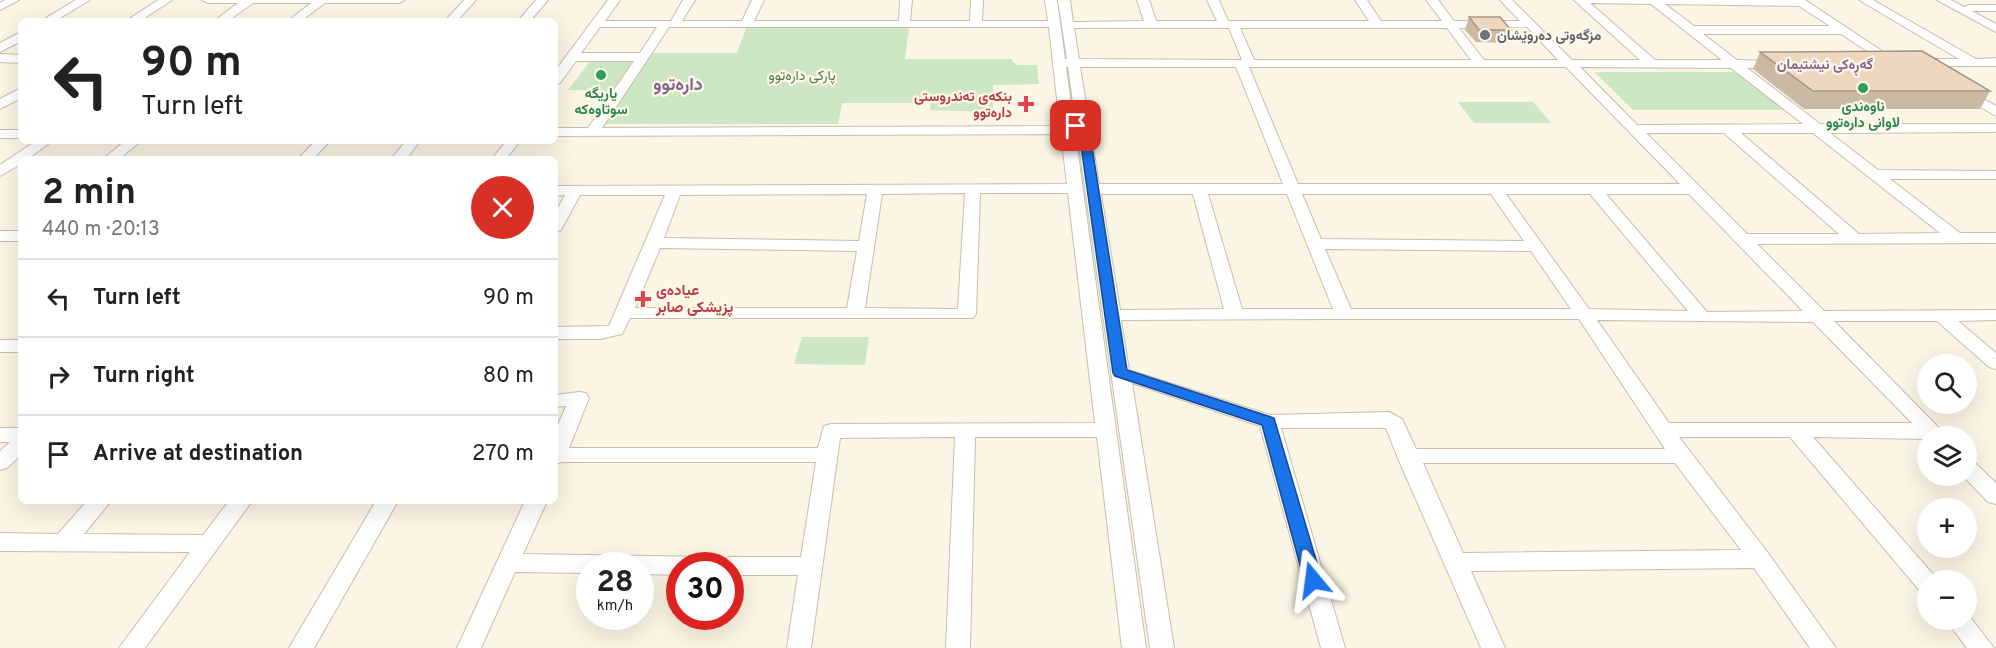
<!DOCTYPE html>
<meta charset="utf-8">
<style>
:root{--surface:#fff;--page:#f2f2f2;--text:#222;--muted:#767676;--line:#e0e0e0}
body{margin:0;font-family:Overpass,Vazirmatn,sans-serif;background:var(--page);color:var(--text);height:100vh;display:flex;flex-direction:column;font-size:22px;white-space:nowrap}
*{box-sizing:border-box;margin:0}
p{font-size:20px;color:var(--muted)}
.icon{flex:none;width:33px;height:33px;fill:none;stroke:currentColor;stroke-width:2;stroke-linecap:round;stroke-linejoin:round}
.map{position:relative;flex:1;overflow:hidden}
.sheet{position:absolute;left:18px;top:156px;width:540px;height:348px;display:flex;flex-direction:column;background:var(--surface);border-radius:9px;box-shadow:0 6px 24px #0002}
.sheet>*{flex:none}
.hud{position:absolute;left:18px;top:18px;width:540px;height:126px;border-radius:9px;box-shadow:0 6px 24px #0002;background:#fff;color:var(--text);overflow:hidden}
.fabs{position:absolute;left:1917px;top:354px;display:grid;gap:12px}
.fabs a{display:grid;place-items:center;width:60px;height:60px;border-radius:50%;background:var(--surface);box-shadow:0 6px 24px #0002;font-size:30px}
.speed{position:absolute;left:576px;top:552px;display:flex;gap:12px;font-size:30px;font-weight:700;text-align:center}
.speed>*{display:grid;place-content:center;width:78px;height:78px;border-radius:50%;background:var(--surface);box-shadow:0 6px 24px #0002;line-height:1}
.speed small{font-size:15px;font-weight:400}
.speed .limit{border:9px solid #d22;background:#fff;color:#111}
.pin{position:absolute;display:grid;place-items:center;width:51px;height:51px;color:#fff;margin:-26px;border-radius:12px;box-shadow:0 3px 9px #0006}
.me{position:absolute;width:66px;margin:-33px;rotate:344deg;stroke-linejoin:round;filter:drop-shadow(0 0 4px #0008)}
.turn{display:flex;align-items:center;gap:21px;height:126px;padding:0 24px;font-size:27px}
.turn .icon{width:78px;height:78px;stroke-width:2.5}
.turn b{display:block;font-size:42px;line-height:51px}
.round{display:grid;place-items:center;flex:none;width:63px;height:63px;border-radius:32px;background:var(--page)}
.summary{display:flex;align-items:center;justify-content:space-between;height:102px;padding:0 24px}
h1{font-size:36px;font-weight:700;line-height:45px}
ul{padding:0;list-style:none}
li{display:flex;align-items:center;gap:18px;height:78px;padding:0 24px;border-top:2px solid var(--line)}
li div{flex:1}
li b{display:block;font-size:22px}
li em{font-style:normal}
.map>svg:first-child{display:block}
.green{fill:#cde6c4}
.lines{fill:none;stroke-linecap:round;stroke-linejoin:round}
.minor-casing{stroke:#cabdac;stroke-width:2}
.minor{fill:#fff;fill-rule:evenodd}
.wall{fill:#ccb9a3}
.building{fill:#edd7be;stroke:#a69685;stroke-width:1.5}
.route{fill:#1a73e8;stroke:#114b97;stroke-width:1.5}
.worship-dot{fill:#6b7280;stroke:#fdf8ea;stroke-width:2}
.leisure-dot{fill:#2e9e5b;stroke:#fdf8ea;stroke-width:2}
.health-dot{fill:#e0444e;stroke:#fdf8ea;stroke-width:2}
.labels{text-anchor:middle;stroke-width:4.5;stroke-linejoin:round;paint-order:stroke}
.far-worship-label{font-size:14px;font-weight:bold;fill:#5b616d;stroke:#fdf8ea;text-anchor:start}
.far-neighbourhood-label{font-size:14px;font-weight:bold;fill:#84648c;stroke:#fdf8ea}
.far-park-label{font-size:14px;fill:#517a48;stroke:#fdf8ea}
.far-leisure-label{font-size:14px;font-weight:bold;fill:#27864d;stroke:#fdf8ea}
.far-health-label{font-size:14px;font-weight:bold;fill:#be3a42;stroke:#fdf8ea;text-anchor:end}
.health-label{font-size:15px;font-weight:bold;fill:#be3a42;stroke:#fdf8ea;text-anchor:start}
.far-district-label{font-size:18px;font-weight:bold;fill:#84648c;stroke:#fdf8ea}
</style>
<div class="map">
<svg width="1996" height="648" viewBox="0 0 1996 648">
<rect width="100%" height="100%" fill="#faf5e4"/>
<path class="green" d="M746,28h163l-4,31h106l5,6h21l2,19 -46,1v27l-63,-2 1,-7h-89l-4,21h-236l49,-71h86z
M591,60l43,1 -22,30 -44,-1z
M1594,72h141l49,38h-151z
M1458,102h75l18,21h-77z
M802,337h67l-4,28 -71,-1z"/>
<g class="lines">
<defs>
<path id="minor" d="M5,0h14l-19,10v-7z
M76,0h14l-35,21h-14z
M158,0h14l-32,21h-14z
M202,0h203l-6,3h-74l-24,18h-13l23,-18h-58l-25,18h-14l24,-18h-30z
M464,0h12l-19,21h-12z
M536,0h12l-18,21h-12z
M608,0h12l-15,21h66l12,-21h12l-13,21h60l10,-21h12l-10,21h145l1,-21h12l-2,21h60l1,-21h12l-1,21h66l-3,-21h12l8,59h2l-9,-59h12l3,22 71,-1 -7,-21h12l7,21h61l-10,-21h12l9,21h141l-14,-21h12l14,21h61l-16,-21h12l16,21h66l-20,-21h12l60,60h68l-66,-60h231l95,63 -2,3h-8l-49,-32h-138l34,26 47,1 2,3 -2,3 -4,1h-33l73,56h176v8l-166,1 48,37 118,1v8h-106l70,54h36v10l-239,1 67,67 172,-1v10l-38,1 38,32v16l-7,-2 -52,-46h-103l113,115h-19v3l-115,-2 125,143h-10v13l-8,-2 -130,-154h-111l89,116 68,95h-26l-56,-80 -283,3 34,77h-24l-84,-192 -11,-28h-105l64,220h-24l-61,-222 -128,-43 42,265h-24l-82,-581h-2l80,581h-24l-25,-211h-122l-5,211h-24l9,-211 -115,1 -29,210h-24l11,-73h-68v-9h-50v9l-40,-1v-8h-50v7l-75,-1 -34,76h-24l68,-147h22l-24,53 189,3 9,4 9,-4h71l15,-95h-254l-7,2v-32l11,-26 -11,1v-12l24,-3 7,1 3,5 -20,50h249l6,-22 7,-2 264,-1 -27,-230h-88l-4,121 -3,4h-343l-8,16 -22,5h-45v-12l54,-1 56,-131h-85l-19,35 -6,2v-19l10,-18 -10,1v-10l512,-2 -6,-50 -506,2v-8h33l46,-67h-58l-16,22 -5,1v-13zM1590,3l61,1 71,56h-67zM1665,4l134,2 31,20h-136zM600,27h57l-17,26h-59zM669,27h380l11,99 -458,2zM1527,27l31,33h-74l-25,-32zM1074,28h155l13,32 -163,-1zM1240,28h207l24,32h-217zM1080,67h156l47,117h-184zM1249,67h317l114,117h-382zM1580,67l151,1 72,56 -166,1zM1646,133h78l115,101h-92zM1741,133h72l127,100 -81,1zM965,193l-7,116 -93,-1 17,-114zM867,194l-8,47 -195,-3 16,-43zM1101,194h92l31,115 -104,1zM1208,194h79l46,115h-91zM1302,194h189l33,47 -203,-2zM1506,194h84l98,117 -99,-2zM1606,194h83l114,117 -96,1zM660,248l197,3 -10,57h-212zM1325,249l206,2 40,58h-220zM1344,319h235l86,130h-249l-14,-30 -13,-7 -119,3 -141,-45 -8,-50zM1597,320l216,2 99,101h-243zM1423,463h252l66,87 -278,3z
M1859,0h14l103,59 20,-1v8h-81l-2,-3 2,-3 4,-1h40z
M1937,0h14l13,7 5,-2h27v6h-24l24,13v8z
M21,32v9l-21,11v-9z
M0,54l21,1v8l-21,-1z
M1962,87l34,19v10l-39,-22 -1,-3z
M21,88v10l-21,11v-10z
M0,130h21v8h-21z
M36,141h16l-24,18h-7v5l-21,12v-11z
M125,141h16l-22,18h-16z
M315,141h15l-17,18h-15z
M406,141h14l-14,18h-15z
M506,141h14l-14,18h-14z
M0,231h21v10h-21z
M0,340h21v12h-21z
M0,428h21v27l-14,13 -7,2v-19l10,-9h-10z
M1966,459l7,2 23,22v21l-8,-2 -25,-26h3z
M87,501h24l-27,33 119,1 26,-34h23l-107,147h-26l71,-96 -190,-1v-18l58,1z
M376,501h22l-84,147h-25z
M1967,613l27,35h-27l-21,-28h20z"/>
</defs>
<use href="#minor" class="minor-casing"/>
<use href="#minor" class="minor"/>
</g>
<path class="wall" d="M1469,17l42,13 -3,13 -32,-1 -11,-12z
M1760,52l230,39 -10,18h-176l-51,-40z"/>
<path class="building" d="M1469,17h31l11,13h-32z
M1922,51l68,40h-177l-53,-39z"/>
<path class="route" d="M1076,122l13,6 38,242 147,48 48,162 -2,5 -7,2 -6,-2 -3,-5 -42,-155 -147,-49 -2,-3 -34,-242 -8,-5z"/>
<circle class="worship-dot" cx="1485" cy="35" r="6"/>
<g class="leisure-dot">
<circle cx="601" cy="75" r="6"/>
<circle cx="1863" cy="88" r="6"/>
</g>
<g class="health-dot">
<path d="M1023 95h6v6h6v6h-6v6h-6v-6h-6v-6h6z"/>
<path d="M640 290h6v6h6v6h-6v6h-6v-6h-6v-6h6z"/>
</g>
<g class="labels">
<g class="far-worship-label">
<text x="1497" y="40">مزگەوتی دەروێشان</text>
</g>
<g class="far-neighbourhood-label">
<text x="1825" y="69">گەڕەکی نیشتیمان</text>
</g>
<g class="far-park-label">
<text x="802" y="80">پارکی دارەتوو</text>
</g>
<g class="far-leisure-label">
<text x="601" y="98">یاریگە<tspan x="601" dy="16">سوتاوەکە</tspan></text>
<text x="1863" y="111">ناوەندی<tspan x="1863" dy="16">لاوانی دارەتوو</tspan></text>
</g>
<g class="far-health-label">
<text x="1012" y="101">بنکەی تەندروستی<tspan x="1012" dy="16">دارەتوو</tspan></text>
</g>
<g class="health-label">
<text x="656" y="295">عیادەی<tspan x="656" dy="17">پزیشکی صابر</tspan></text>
</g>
<g class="far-district-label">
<text x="678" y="90">دارەتوو</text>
</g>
</g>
</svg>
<div class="fabs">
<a><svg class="icon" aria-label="search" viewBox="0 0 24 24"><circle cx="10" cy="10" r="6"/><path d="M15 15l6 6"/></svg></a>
<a><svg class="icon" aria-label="layers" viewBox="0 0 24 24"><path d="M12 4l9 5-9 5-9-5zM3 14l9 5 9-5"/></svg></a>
<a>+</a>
<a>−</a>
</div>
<div class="speed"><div>28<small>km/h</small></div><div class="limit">30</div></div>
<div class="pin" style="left:1076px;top:126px;background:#d93025"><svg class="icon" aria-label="arrive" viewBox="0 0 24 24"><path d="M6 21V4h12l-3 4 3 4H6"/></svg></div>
<svg class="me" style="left:1313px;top:580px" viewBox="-20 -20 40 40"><path d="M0-17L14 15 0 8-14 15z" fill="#1a73e8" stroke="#fff" stroke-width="4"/></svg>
<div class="hud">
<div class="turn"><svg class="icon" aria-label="left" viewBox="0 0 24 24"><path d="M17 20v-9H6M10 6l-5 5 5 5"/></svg><div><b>90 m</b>Turn left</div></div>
</div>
<section class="sheet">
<div class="summary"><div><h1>2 min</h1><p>440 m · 20:13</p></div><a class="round" style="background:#d93025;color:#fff"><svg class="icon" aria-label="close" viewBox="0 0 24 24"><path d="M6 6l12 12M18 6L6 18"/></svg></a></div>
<ul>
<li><svg class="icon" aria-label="left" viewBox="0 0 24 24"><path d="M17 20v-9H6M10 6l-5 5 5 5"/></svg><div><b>Turn left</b></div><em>90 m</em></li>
<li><svg class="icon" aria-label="right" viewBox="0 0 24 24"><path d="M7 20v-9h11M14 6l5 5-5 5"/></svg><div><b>Turn right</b></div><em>80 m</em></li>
<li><svg class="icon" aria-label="arrive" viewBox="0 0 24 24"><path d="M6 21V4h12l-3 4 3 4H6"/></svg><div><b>Arrive at destination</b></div><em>270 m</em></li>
</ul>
</section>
</div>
